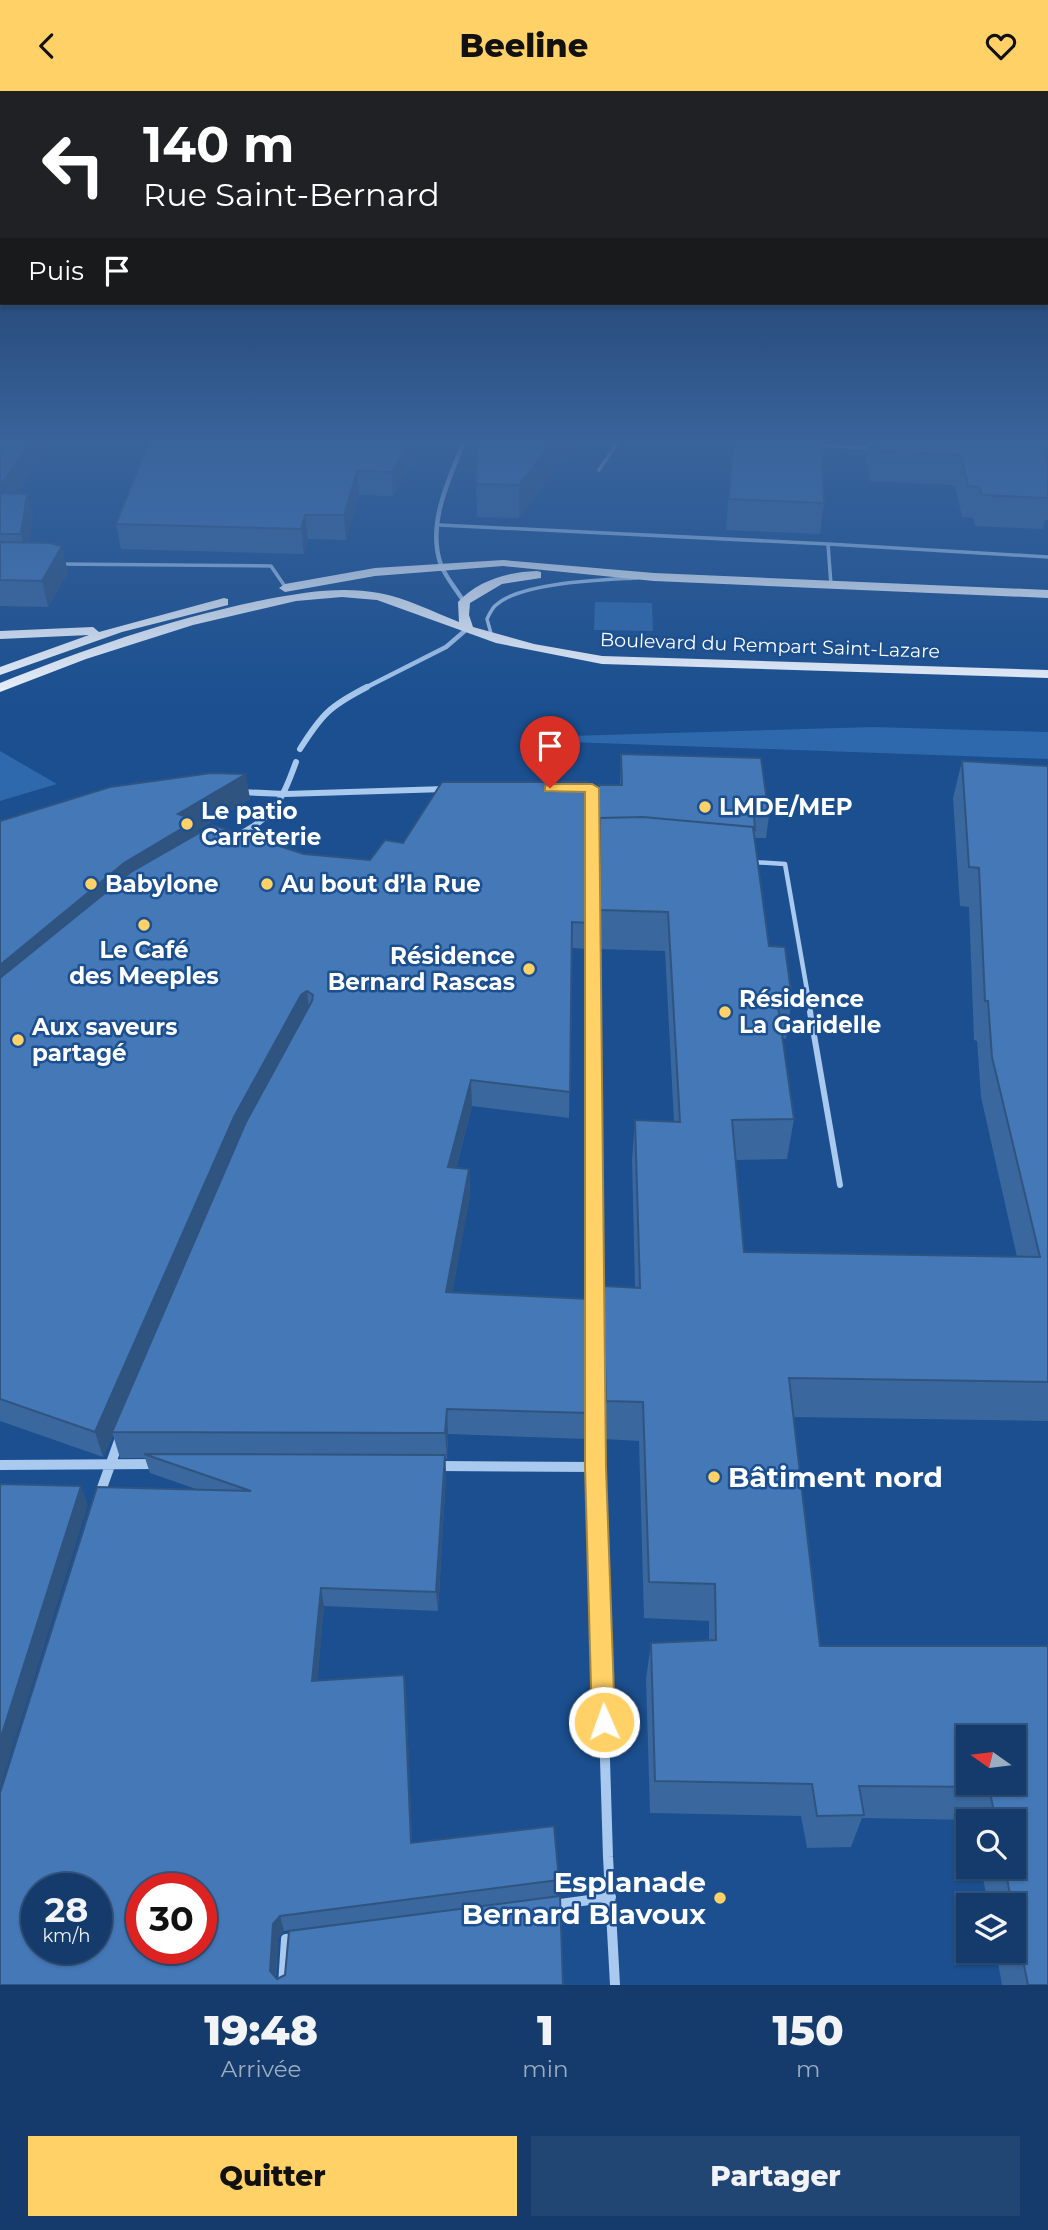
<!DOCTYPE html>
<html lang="fr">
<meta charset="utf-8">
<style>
:root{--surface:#143b6b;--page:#214673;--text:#f1f3f6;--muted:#9dadc1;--line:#33557e;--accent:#ffd166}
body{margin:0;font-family:Montserrat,sans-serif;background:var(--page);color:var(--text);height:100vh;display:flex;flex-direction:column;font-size:26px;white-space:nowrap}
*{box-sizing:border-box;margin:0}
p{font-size:23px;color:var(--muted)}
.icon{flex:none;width:38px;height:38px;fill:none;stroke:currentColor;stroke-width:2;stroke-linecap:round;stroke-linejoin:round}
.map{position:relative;height:1894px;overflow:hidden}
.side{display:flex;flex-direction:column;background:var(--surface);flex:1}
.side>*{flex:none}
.guide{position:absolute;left:0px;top:0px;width:1048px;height:214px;box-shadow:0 2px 5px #0004,0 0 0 2px var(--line);background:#202124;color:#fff;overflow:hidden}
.needle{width:46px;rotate:284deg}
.fabs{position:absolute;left:956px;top:1634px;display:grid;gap:14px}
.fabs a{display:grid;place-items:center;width:70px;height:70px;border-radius:0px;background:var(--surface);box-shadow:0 2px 5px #0004,0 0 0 2px var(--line);font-size:35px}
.speed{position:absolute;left:21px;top:1782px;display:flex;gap:14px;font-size:35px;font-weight:700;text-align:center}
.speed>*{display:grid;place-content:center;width:91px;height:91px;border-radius:50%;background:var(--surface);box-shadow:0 2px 5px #0004,0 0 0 2px var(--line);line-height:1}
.speed small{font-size:18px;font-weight:400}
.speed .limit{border:10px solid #d22;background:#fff;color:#111}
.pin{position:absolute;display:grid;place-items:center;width:60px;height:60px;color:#fff;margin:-72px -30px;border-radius:50% 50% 50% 0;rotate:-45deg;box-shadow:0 0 7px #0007}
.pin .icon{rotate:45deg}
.me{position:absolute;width:77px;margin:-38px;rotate:358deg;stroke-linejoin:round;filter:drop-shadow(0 0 5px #0008)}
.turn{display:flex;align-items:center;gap:24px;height:147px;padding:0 28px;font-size:32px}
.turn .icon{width:91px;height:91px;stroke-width:2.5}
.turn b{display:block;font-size:49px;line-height:60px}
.then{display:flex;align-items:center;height:66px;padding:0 28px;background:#0003;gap:14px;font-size:26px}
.eta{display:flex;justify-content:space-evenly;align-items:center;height:119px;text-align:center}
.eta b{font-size:42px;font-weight:800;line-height:49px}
.primary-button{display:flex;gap:14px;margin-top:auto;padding:14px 28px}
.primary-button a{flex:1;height:80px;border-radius:0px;background:var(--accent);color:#111;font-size:28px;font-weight:800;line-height:80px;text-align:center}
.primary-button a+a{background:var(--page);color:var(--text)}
header{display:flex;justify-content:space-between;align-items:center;height:91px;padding:0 28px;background:var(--accent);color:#111;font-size:32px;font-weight:800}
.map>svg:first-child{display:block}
.green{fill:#2e69ad}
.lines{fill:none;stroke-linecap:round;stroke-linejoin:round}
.lane-far2{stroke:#a9c9ee;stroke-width:3.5}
.lane-far1{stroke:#a9c9ee;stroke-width:4.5}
.lane{stroke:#a9c9ee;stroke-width:6}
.street-far3{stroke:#a9c9ee;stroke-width:4.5}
.street-far2{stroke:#a9c9ee;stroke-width:6}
.street-far1{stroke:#a9c9ee;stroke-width:8}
.street{stroke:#a9c9ee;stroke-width:10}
.primary{fill:#f0f6ff;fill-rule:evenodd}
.wall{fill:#3a679d}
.shaded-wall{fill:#305480}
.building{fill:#4478b7;stroke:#305480;stroke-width:2;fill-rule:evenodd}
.route{fill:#ffd166;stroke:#a68842;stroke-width:2}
.poi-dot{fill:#ffd166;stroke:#1b4f8f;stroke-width:2.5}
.labels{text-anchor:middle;stroke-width:5;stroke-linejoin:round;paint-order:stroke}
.far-street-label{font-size:19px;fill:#fff;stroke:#1b4f8f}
.poi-label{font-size:23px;font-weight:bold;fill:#fff;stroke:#1b4f8f;text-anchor:start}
.near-poi-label{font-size:28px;font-weight:bold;fill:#fff;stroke:#1b4f8f;text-anchor:start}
</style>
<header><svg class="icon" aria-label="back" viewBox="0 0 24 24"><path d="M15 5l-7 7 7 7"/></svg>Beeline<svg class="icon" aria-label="heart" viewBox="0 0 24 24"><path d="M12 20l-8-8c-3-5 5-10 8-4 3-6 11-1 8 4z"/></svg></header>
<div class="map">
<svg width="1048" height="1894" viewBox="0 0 1048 1894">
<rect width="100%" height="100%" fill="#1b4f8f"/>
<path class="green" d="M595,511l57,1 1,28 -59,-1z
M873,636l175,5v27l-478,-17 -1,-6z
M0,660l57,33 -57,17z"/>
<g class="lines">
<path class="lane-far2" d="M814,354l57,3
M599,379l21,-31
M439,434l389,19 3,41
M828,453l220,13
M59,473l212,2 15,22
M492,546l-5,-18c2,-4 5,-11 9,-14 25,-23 107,-25 141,-27"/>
<path class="lane-far1" d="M753,771l32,2 26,149"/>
<path class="lane" d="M810,921l30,173"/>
<path class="street-far3" d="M464,511c-7,-12 -18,-24 -23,-37 -15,-42 9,-87 24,-126
M363,598l83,-42 21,-18"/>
<path class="street-far2" d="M300,658c22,-35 30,-43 67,-62
M579,697h13l1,225
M240,701l45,2 160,-5
M232,747c41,-19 49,-35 64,-76"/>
<path class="street-far1" d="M593,921l2,424"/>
<path class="street" d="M595,1343l13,423 7,128
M0,1374l157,-1
M438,1375l157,1
M99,1405l21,-58
M553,1814l58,-8
M283,1894l3,-46 8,-1"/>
<path class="primary" d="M503,469l151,13 394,17v8l-394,-17 -151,-15 -128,10 -90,16 -6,-4 6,-4 90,-16z
M537,480l4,1v6l-39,6 -32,19 -1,12 4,12 61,17 68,12 446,14v8l-446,-14 -106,-21 -119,-43 -35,-3 -46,4 -103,24 -107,34 -86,33v-9c87,-35 176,-66 268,-84 36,-7 75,-13 111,-6 28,5 54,19 80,29l-1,-20c20,-22 50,-30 79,-31z
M224,507l4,1v6l-106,27 -122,43v-8l89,-32 -89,4v-8l93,-4 6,5z"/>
</g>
<path class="wall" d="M0,348h52l-35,54 16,25 -4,25 39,29 -20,35 -48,-1z
M425,348l-32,57 -34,-1 -13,45 -38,-1 -4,15 -183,-5 -5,-25z
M478,348h99l-58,79 -42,-1 -1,-33z
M733,348h88l3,64 -4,31 -94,-4z
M865,348h182l-3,16 4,12v53h-3l-2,9 -68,-3 -2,-8 -11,-1 -7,-32 -86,-4 -3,-30 2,-8 -2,-1z
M621,663l148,62 -3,22h-11l14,108 23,53 -6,40 -4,-1 12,81 -7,40 -51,1 8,92 273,5 -36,-160 -4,-56 -3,-1 -5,-133 -9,-1 -7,-108 9,-37 86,5v655l-255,-4 27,229h228v339h-46l-6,-34h17v-45h-25l-7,-39h32v-45h-41v-2l-110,-2 -11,29 -44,1 -6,-32 -151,-3 -4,-134 5,-36 58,-3v-19l-65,-3 -5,-177 -36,-2 -2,-113 2,-40 32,2 -3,-128 3,-40 39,2 -9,-171 -67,-2 1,-164h21z
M250,708l-52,31v3l106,21 284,69 -1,26 -15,-1 -3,170 -97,-12 -16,62 13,1 1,26 -18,97 137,121 -2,26 -139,-5 -1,25h-2l1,15 -8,137 -114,-5 -7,75 87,-6 2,18 6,150 147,37 -1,16 -274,35 -6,7 -2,39 1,2 286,6h-563l196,-496 -46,-16 -5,-15h-25l-7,-23 -10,22 -103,-36v-600z"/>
<path class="shaded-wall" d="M32,348h20l-51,78 -1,-31z
M411,348h14l-32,57 -1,-24z
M554,348h23l-58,79v-33z
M357,380l2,24 -13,45 -2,-25z
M27,403l6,24 -6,41 -6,-25z
M305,424l3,24 -4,15 -3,-25z
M62,455l6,26 -20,35 -6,-26z
M246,683l4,25 -52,31 2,15 -200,153v-33l178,-151z
M307,900l3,27 -198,414 1,3 -10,22 -8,-25 139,-315 67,-122z
M471,989l1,26 -23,87 -1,-26z
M469,1078l1,26 -22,123 -2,-26z
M447,1318l1,25 -1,25 -2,-26z
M445,1364l1,19 -8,137 -2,-19z
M81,1395l7,19 -88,283v-48z
M321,1497l3,18 -8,93 -4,-18z
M404,1584l2,18 7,166 -2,-16z
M280,1825l4,15 -6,7 -3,47 -5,-14 3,-47z"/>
<path class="building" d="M0,348h32l-32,47z
M150,348h261l-19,33 -35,-1 -13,44h-39l-4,14 -185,-5z
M478,348h76l-35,46 -43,-1z
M733,348h88l3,64 -95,-4z
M873,348h166l9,28v31l-66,-3 -3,-8 -11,-1 -7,-31 -87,-4z
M0,402l27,1 -6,40h-21z
M0,451l49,1 13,3 -20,35 -42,-1z
M621,663l140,4 8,58 -15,-1 1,15h-1l-1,-3 -110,-10 -43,1 -1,7v-40h23z
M962,670l86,5v616l-259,-4 31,268h228v339h-20l-15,-74v-5h-1l-7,-39h8v-45h-17l-7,-35 -130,-1 5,29 -47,1 -5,-32 -157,-3 -4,-138 65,-3 -1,-56 -66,-2 -6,-180 -37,-1 -3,-115 37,2 -5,-168 45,2 -12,-210 -68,-2v-92l43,-1 110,10 16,119 16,1 7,52h-15l17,120 -62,1 12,132 296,5 -48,-200 -4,-56h-3l-6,-133 -10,-1zM968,1647h45v45h-45z
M211,682l35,1 -68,40 18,6 -72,43 -124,102v-144l110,-34z
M442,691h145l1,141 -16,-1 -2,170 -99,-12 -23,87 21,2 -23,123 143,7v114l-142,-4 -2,24 -333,-1 134,-310 66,-121 1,-6 -6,-4 -6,4 -67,122 -139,315 -95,-33v-421l131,-106 82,-47 91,29 66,6 15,-20 18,3z
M144,1363l301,1 -9,137 -115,-4 -9,93 92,-6 7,168 143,-17 5,54 -279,36 -7,8 -3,47 7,8 8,-4 4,-44 271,-35 3,89h-563v-192l97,-306 154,4zM37,1797h59v60h-59zM142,1797h59v60h-59z
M0,1393l81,2 -81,254z"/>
<linearGradient id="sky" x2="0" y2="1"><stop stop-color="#0f2b4f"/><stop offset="0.57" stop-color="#39639b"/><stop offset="1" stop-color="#39639b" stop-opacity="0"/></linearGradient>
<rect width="1048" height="614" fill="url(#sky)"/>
<path class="route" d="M550,693h42l7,4 7,679 9,255 -3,8 -8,3 -9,-3 -3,-8 -7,-255v-675l-40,-1v-5z"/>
<g class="poi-dot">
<circle cx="705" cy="716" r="7"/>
<circle cx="187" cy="733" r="7"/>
<circle cx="91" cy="793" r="7"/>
<circle cx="267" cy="793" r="7"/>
<circle cx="144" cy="834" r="7"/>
<circle cx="529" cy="878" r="7"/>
<circle cx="725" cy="921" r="7"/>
<circle cx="18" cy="949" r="7"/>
<circle cx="714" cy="1386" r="7"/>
<circle cx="720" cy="1807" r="7"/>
</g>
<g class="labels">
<g class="far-street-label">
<text transform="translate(770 554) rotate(2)" y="7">Boulevard du Rempart Saint-Lazare</text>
</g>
<g class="poi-label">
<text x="719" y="724">LMDE/MEP</text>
<text x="201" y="728">Le patio<tspan x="201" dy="26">Carrèterie</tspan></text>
<text x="105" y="801">Babylone</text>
<text x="281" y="801">Au bout d’la Rue</text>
<text x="144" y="867" text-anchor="middle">Le Café<tspan x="144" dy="26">des Meeples</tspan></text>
<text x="515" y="873" text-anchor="end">Résidence<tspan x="515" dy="26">Bernard Rascas</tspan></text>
<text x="739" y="916">Résidence<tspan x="739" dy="26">La Garidelle</tspan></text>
<text x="32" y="944">Aux saveurs<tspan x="32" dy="26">partagé</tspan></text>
</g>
<g class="near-poi-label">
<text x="728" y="1396">Bâtiment nord</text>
<text x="706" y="1801" text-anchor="end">Esplanade<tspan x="706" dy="32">Bernard Blavoux</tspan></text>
</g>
</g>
</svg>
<div class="fabs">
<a><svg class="needle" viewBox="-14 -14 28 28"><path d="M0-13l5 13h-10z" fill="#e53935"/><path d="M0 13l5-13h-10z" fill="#9dadc1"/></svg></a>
<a><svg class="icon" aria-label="search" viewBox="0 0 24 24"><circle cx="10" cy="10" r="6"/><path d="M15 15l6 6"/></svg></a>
<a><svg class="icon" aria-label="layers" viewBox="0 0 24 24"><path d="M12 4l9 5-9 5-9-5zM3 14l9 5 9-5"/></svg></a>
</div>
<div class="speed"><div>28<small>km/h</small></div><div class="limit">30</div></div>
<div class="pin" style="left:550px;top:697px;background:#d93025"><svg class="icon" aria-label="arrive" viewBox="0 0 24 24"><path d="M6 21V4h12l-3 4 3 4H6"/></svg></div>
<svg class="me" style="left:604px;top:1631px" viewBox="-20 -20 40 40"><circle r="17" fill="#ffd166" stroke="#fff" stroke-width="3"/><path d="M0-11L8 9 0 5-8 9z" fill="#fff"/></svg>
<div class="guide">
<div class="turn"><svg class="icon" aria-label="left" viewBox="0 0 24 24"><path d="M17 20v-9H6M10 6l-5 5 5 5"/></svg><div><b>140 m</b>Rue Saint-Bernard</div></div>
<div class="then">Puis<svg class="icon" aria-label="arrive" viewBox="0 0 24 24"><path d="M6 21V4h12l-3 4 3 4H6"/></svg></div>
</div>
</div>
<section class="side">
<div class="eta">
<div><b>19:48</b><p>Arrivée</p></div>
<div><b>1</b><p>min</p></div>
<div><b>150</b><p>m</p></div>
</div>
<div class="primary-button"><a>Quitter</a><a>Partager</a></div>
</section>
